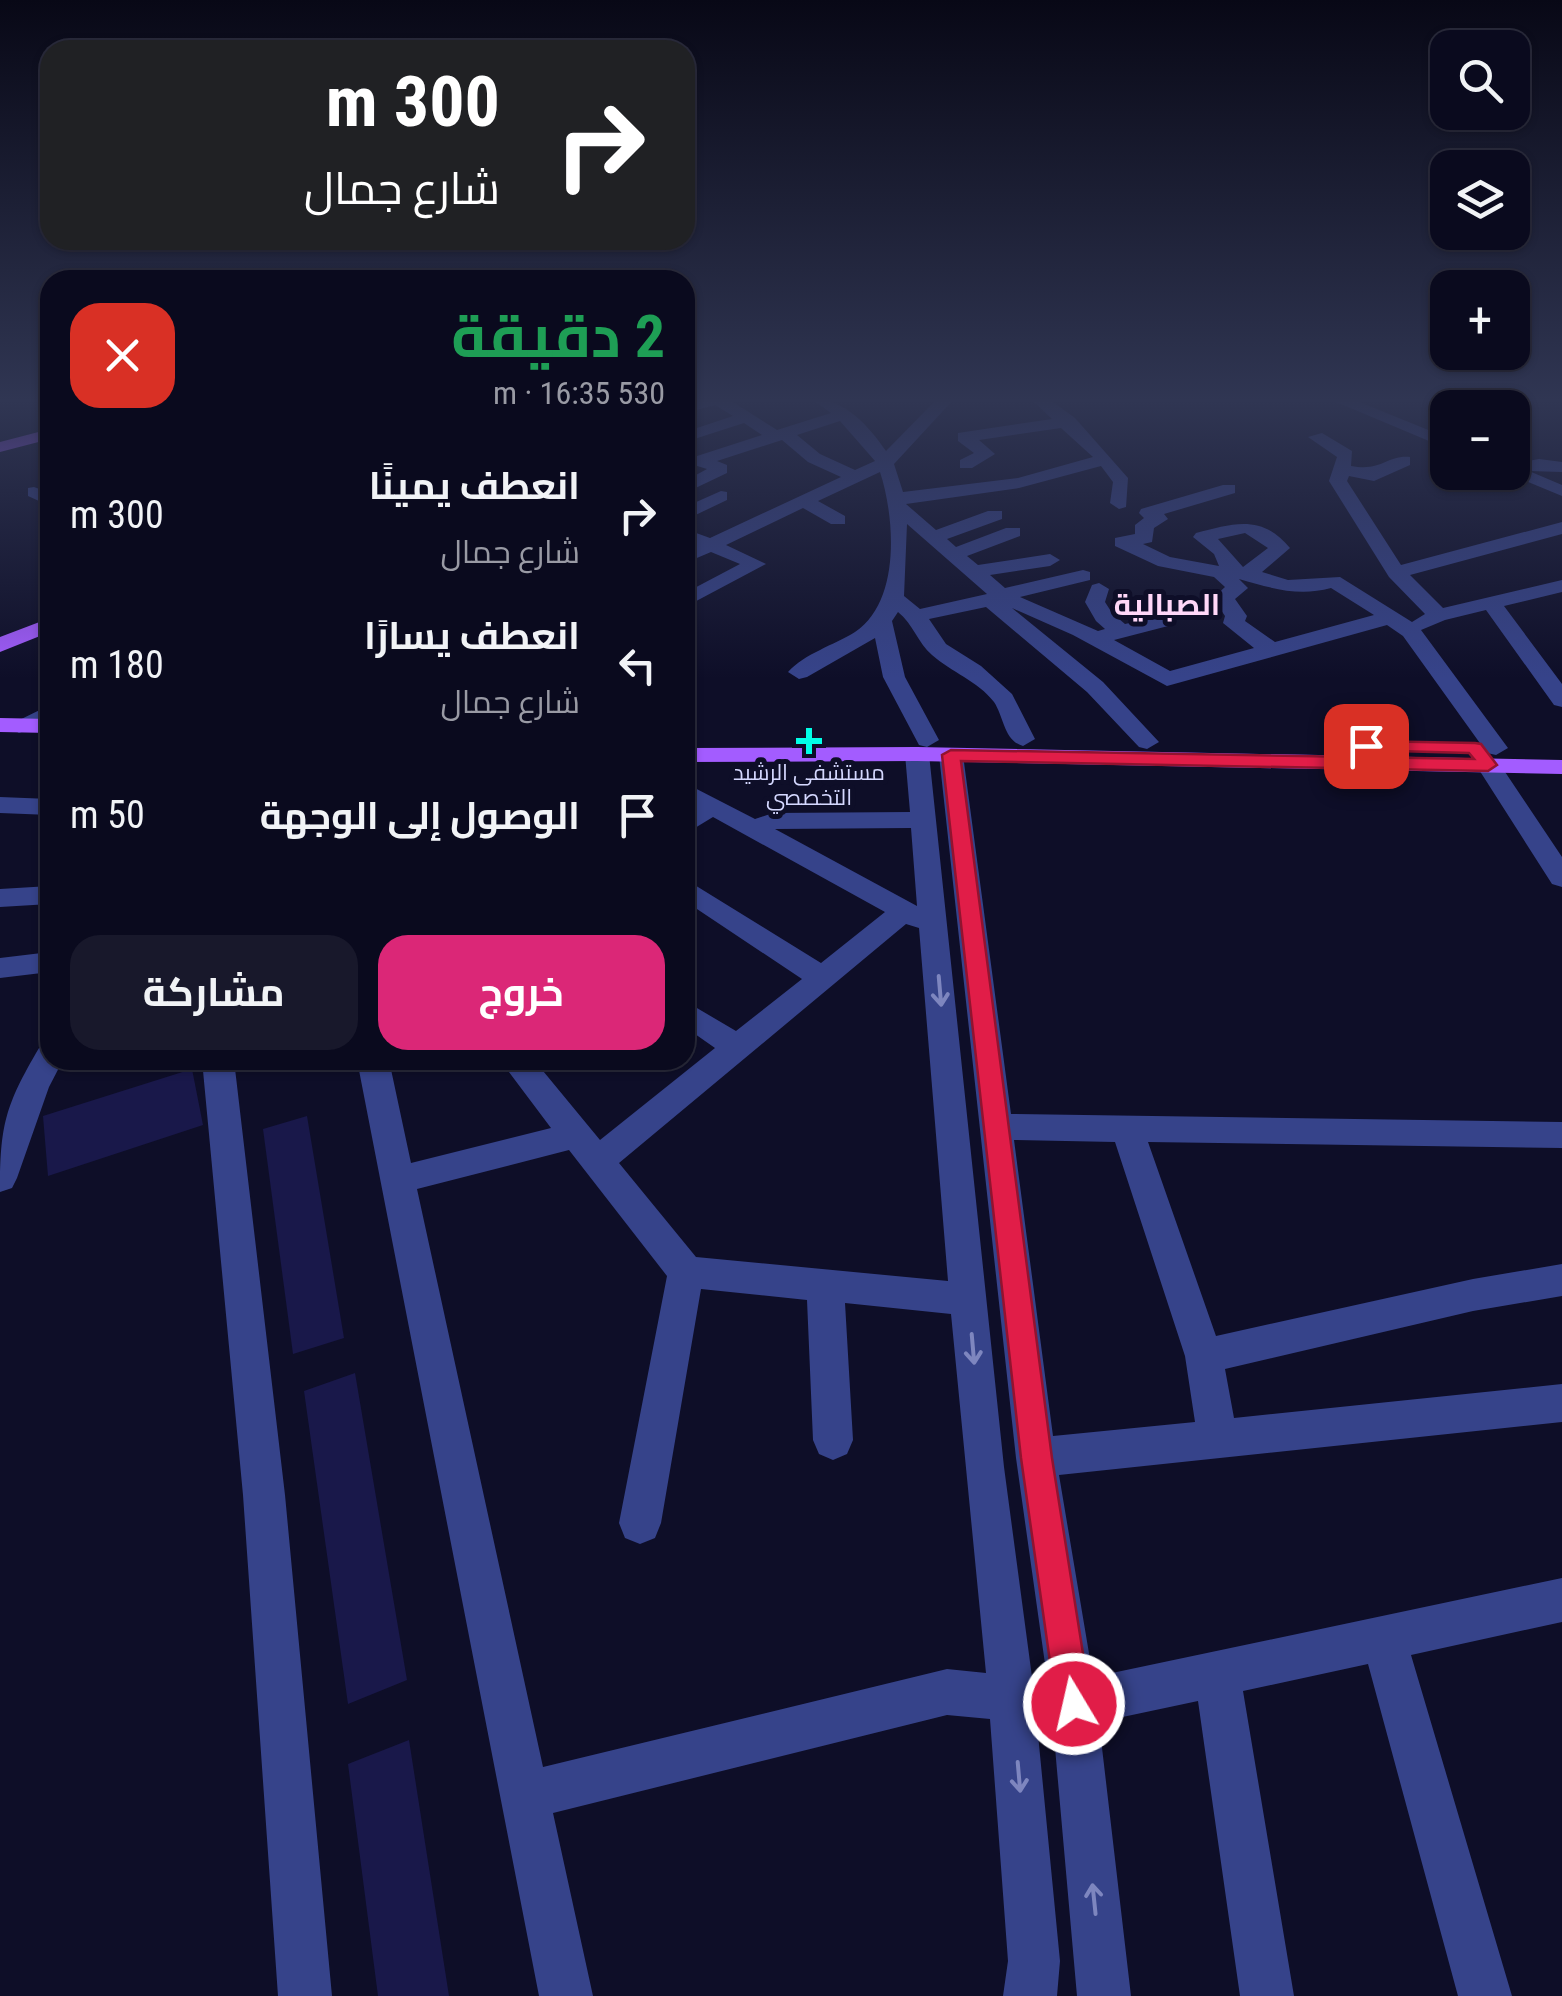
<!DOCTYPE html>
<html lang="ar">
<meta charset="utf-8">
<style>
:root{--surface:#0a0a1e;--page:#18182b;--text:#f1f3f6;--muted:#999aa4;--line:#2a2b3c;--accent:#db2777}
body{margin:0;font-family:"Roboto Condensed",Cairo,sans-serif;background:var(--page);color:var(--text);direction:rtl;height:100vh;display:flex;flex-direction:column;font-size:38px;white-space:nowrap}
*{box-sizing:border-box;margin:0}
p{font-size:32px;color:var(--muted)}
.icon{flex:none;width:55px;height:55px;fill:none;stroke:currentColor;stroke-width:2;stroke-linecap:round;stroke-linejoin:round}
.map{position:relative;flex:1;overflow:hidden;direction:ltr}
.sheet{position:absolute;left:40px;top:270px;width:655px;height:800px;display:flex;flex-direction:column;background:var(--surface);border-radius:30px;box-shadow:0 2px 8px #0004,0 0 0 2px var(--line);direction:rtl}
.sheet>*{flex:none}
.top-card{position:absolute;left:40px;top:40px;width:655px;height:210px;border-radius:30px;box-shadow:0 2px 8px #0004,0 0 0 2px var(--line);direction:rtl;background:#202124;color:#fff;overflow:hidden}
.tools{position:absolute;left:1430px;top:30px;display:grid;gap:20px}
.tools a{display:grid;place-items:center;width:100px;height:100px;border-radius:20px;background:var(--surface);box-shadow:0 2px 8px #0004,0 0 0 2px var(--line);font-size:50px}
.pin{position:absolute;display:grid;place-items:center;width:85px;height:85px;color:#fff;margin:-42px;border-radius:20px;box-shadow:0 5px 15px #0006}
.me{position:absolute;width:110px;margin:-55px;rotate:351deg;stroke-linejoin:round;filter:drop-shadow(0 0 8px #0008)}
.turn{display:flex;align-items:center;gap:35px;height:210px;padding:0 30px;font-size:45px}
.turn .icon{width:130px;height:130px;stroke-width:2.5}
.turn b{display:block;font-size:70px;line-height:85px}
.round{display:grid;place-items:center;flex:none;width:105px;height:105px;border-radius:30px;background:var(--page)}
.overview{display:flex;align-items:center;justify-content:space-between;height:170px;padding:0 30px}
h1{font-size:60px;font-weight:700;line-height:75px;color:#1e9e55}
.cta{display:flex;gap:20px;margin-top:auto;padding:20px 30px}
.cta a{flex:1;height:115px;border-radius:30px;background:var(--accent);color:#fff;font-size:40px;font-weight:700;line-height:115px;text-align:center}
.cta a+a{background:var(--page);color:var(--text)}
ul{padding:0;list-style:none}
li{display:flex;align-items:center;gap:30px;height:150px;padding:0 30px}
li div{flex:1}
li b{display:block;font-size:38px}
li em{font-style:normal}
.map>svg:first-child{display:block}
.building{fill:#19184a}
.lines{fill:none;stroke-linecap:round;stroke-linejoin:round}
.minor{fill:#36438a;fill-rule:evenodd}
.major{fill:#a35cff;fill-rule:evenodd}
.oneway{stroke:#7e86bf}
.route{fill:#e11d48;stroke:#92132f;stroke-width:2.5}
.poi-dot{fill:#01ffe7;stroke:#0e0e28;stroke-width:4}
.labels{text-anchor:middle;stroke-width:10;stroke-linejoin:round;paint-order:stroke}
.far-poi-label{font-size:22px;fill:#d5d8ff;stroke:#0e0e28}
.far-district-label{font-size:30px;font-weight:bold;fill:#ffd7f8;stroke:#0e0e28}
</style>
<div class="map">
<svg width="1562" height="1996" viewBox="0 0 1562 1996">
<rect width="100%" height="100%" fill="#0e0e28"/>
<path class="building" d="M192,1069l11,56 -155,51 -5,-60z
M307,1116l37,222 -51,16 -30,-225z
M355,1373l52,307 -59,24 -44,-313z
M409,1740l40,256h-71l-30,-232z"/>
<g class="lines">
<path class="minor" d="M699,399h29l49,31 54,-17 -19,-14c33,0 56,26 74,52l51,-52h17l-60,65 9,28 115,-14 75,-21 -32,-29 -82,12 16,14 -23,14h-12v-8l14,-7 -16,-12v-8l94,-14 -21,-20h18l26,19 53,60 -2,29 -7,2 -9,-6 3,-21 -12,-16 -82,22 -113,16 30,26 52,-19h14v8l-55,20 9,8 50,-19h14v8l-53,20 11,9 72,-11 10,6 -10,6 -60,9 15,13 78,-18 7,2v8l-70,17 78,34 7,-2 -9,-8 -11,-19 7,-17 7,-2 10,6 -4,13 7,11 13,11 40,-9 7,2 4,4 -4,4 -58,15 56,31 84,-23 -31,-25 2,-7 -12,-18 12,-11 -11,-10 -56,-11 -43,-20v-8l20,-4v-9l9,-7 -5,-5 2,-4 82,-24h12v8l-71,21 4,5 -14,9 -2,14 -9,2 27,13 49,9 -5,-12 -21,-17 3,-4c38,-10 66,-19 94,15l-28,24 26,8 52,-3 72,45 13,-8 -36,-37 -60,-96 8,-24 -29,-20 14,-4 30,18 -1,15c31,6 35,-11 59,-9v8l-36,16 -25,-5 -2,5 54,84 161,-43v12l-152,41 33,33 119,-28v12l-58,14 58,78v23l-8,-2 -68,-95 -41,10 -24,10 87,118 -12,7 -9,-2 -84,-117 -16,-11 -220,61 -94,-51 -61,-27 91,74 56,60 -12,7 -8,-2 -52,-55 -101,-85 -57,12 17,25 35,22 31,28 23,45 -12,7c-19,-5 -19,-29 -29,-44 -16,-21 -43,-30 -62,-47 -14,-12 -19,-31 -34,-43l-6,9 13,56 34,63 -12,7 -8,-2 -36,-68 -8,-39 -68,39 -8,2 -11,-7c16,-18 46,-27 67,-40 46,-31 40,-114 25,-160l-62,29 27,15v8h-14l-28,-16 -77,37 40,19 -81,43v-14l55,-29 -29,-12 -26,11v-13l9,-5 -9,-3v-13l25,9 131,-61 -33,-15 -26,-22 -65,21 10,4v8l-42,20v-12l22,-12 -13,-4v-8l68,-22 -18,-12 -59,19v-10l48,-16 -18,-11 -30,8v-10zM840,421l35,40 -20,9 -35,-16 -23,-19zM907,524l80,70 -67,15 -16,-13zM1245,533l23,15 -25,19 -25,-28zM1239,579c32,9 59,18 92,9l43,27 -99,27 -30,-21 2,-5 -12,-17 13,-11z
M1329,399h23l96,39v11z
M1539,459l23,3v10l-33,-1 33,14v11l-58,-24h8v-8z
M34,487l16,6v13l-22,-10v-8z
M721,491l6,1v8l-42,20v-13z
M50,705v16l-31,12 -12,-7z
M917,747l12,7 75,713 28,210 15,1 -31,-220 -77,-703 3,-5 9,-2 12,7 48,359 551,8v26l-414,-6 68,194 257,-57 89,-15v32l-89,15 -248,58 9,49 328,-34v38l-503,53 34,202 469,-99v44l-151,33 101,341h-54l-90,-332 -125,27 51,305h-54l-42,-295 -99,21 32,274h-54l-24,-271 -16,-1 23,237 -3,35h-54l5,-35 -18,-242 -43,-4 -394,98 40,183h-54l-182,-936h32l22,103 140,-35 -51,-68h34l66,80 115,-92 -30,-21v-26l51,30 66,-52 -117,-78v-22l136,84 64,-51 -172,-95 -28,17v-21l9,-7 -9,-5v-18l70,36 18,-6 137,-1 -5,-58zM911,828l6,78 -142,-77h1zM906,924l13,4 29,353 -252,-24 -77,-94zM1014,1140l101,2 70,214 10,66 -142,14zM569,1150l98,126 -48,247 6,15 15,6 15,-6 6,-15 40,-234 106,11 6,140 6,14 14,6 14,-6 6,-14 -8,-137 106,11 35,359 -39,-4 -404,98 -126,-578z
M1488,758l9,2 65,97v30l-10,-3 -76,-119z
M0,797l50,2v16l-50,-2z
M50,886v18l-50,3v-18z
M50,952v20l-50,6v-20z
M50,1044v16h13l-14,27 -32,91 -5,10 -12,4c0,-67 5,-86 39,-144z
M202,1060h32l51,435 47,501h-54l-35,-501z"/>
<path class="major" d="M50,429v10l-50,13v-10z
M50,618v14l-50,20v-15z
M0,718l50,1v14l-50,-1z
M917,747l645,13v14l-645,-13 -232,1v-14z"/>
</g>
<defs><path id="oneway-shaft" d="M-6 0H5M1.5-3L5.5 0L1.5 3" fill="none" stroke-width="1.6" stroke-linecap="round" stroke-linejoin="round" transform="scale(2.5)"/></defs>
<g class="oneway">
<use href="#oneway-shaft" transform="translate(940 991) rotate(85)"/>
<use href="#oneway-shaft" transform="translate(973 1349) rotate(85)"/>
<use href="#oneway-shaft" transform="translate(1019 1777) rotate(85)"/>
<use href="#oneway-shaft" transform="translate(1094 1899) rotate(-96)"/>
</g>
<linearGradient id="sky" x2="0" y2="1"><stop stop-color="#080816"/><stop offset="0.59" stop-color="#303653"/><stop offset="1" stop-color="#303653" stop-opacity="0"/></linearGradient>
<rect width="1562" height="679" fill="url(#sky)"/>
<path class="route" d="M1366,741l109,2 6,1 16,21 -9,6 -527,-10 91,697 39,246 -5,12 -12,6 -13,-6 -5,-12 -35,-246 -79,-703 9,-5 523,9 -5,-6 -110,-3 -3,-4z"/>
<path class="poi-dot" d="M804 726h10v10h10v10h-10v10h-10v-10h-10v-10h10z"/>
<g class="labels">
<g class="far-poi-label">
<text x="809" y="780">مستشفى الرشيد<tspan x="809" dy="25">التخصصي</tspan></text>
</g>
<g class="far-district-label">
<text x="1167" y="615">الصبالية</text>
</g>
</g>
</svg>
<div class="tools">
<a><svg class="icon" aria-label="search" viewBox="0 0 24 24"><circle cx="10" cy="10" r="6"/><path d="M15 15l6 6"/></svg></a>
<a><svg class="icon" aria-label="layers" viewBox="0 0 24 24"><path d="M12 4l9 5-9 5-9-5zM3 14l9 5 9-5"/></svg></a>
<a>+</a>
<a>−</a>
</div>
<div class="pin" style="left:1366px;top:746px;background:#d93025"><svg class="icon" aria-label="arrive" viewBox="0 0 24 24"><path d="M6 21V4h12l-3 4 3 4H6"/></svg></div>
<svg class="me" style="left:1074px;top:1704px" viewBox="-20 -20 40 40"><circle r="17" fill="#e11d48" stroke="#fff" stroke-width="3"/><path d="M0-11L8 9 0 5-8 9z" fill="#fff"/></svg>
<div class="top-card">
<div class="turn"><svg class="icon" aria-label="right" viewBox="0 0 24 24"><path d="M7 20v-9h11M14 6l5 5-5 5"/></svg><div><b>300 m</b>شارع جمال</div></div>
</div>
<section class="sheet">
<div class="overview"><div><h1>2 دقيقة</h1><p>530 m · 16:35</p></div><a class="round" style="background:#d93025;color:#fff"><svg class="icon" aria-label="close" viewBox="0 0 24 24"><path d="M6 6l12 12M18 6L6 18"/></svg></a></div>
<ul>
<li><svg class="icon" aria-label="right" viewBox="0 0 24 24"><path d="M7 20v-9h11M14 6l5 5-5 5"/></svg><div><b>انعطف يمينًا</b><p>شارع جمال</p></div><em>300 m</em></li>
<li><svg class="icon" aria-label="left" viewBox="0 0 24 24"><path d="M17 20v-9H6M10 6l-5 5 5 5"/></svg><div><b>انعطف يسارًا</b><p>شارع جمال</p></div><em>180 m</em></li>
<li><svg class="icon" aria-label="arrive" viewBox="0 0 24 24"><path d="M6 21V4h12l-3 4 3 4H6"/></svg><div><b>الوصول إلى الوجهة</b></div><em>50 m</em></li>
</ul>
<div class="cta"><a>خروج</a><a>مشاركة</a></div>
</section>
</div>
